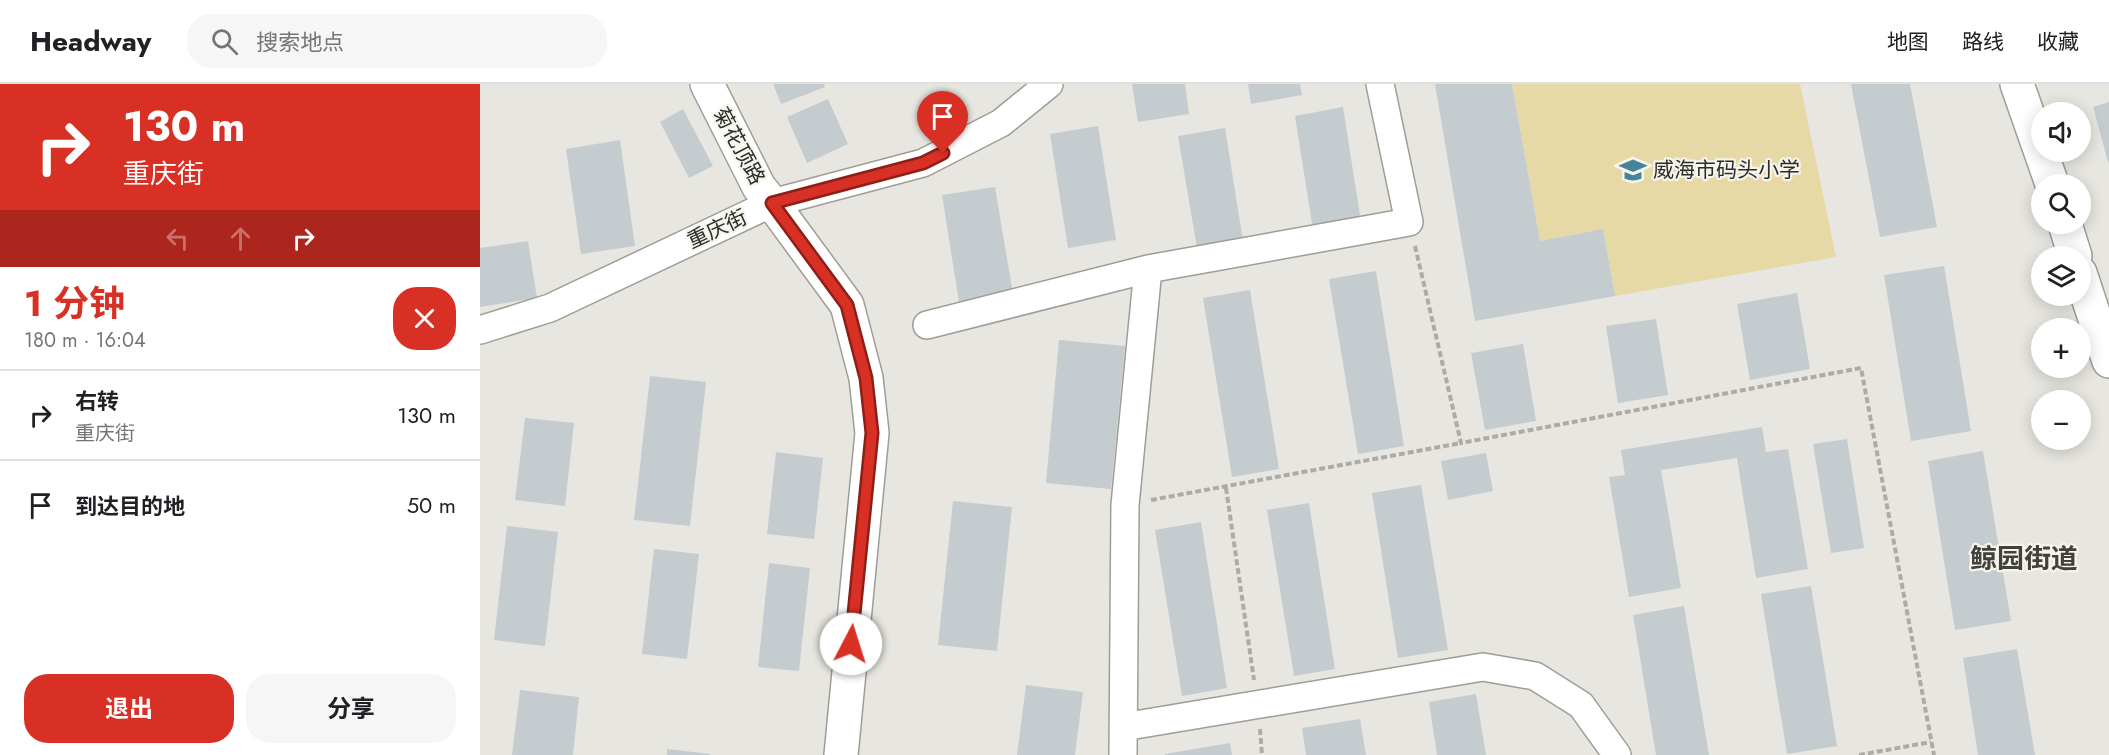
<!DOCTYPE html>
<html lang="zh">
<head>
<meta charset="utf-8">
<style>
  :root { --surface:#fff; --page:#f6f6f6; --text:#202124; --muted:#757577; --line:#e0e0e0; --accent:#d93025 }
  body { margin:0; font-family:Jost,"Noto Sans SC",sans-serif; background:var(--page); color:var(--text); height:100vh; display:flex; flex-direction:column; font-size:22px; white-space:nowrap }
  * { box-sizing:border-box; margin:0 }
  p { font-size:20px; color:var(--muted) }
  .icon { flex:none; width:33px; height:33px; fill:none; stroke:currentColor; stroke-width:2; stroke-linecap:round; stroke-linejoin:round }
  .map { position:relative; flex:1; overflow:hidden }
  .drawer { display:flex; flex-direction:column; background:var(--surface); width:480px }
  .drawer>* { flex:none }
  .guide { background:#d93025; color:#fff; overflow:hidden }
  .tools { position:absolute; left:1551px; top:18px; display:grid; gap:12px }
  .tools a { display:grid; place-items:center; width:60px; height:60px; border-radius:50%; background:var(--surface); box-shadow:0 3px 15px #0003; font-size:30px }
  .pin { position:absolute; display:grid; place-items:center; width:51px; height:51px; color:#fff; margin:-62px -26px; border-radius:50% 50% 50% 0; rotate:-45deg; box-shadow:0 0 6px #0007 }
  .pin .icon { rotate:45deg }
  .me { position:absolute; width:66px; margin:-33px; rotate:5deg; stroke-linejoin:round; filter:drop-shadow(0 0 4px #0008) }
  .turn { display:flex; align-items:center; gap:21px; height:126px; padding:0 24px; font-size:27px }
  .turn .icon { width:78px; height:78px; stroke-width:2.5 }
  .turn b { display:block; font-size:42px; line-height:51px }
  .lanes { display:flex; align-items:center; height:57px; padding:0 24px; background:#0003; justify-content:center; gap:30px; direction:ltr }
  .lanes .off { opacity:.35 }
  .round { display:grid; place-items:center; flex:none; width:63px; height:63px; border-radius:24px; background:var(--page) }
  .headline { display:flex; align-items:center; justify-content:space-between; height:102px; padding:0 24px }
  h1 { font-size:36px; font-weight:700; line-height:45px; color:var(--accent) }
  .action { display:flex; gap:12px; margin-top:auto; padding:12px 24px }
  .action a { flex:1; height:69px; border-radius:24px; background:var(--accent); color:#fff; font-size:24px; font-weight:700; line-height:69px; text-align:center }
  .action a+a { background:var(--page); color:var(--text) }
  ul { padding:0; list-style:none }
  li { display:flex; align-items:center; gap:18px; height:90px; padding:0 24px; border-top:2px solid var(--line) }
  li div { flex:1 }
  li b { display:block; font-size:22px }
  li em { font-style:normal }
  header { display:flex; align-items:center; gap:36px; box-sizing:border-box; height:84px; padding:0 30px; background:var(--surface); border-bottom:2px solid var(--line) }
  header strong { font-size:28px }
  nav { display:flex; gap:33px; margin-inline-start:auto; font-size:21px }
  .search { width:420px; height:54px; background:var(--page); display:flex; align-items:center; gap:15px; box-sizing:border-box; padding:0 21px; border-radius:24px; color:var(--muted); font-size:22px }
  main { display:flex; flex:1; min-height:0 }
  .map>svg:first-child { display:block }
  .green { fill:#e6d9a5 }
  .building { fill:#c4cccf }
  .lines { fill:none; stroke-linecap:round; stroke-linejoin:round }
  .minor-casing { stroke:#9e9d96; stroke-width:30 }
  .tertiary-casing { stroke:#9e9d96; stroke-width:36 }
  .primary-casing { stroke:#9e9d96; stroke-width:36 }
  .path { stroke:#adaba6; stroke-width:4; stroke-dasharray:6 3; stroke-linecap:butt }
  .minor { stroke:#fff; stroke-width:27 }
  .tertiary { stroke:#fff; stroke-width:33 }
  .primary { stroke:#fff; stroke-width:33 }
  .route-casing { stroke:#8d1f18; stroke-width:15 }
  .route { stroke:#d93025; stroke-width:10 }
  .labels { text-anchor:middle; stroke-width:4.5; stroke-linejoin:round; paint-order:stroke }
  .street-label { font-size:21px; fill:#2c2c29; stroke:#f5f4ed }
  .poi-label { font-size:21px; fill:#2c2c29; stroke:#f5f4ed; text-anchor:start }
  .district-label { font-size:27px; font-weight:bold; fill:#43413c; stroke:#f5f4ed }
</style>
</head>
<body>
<header>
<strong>Headway</strong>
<div class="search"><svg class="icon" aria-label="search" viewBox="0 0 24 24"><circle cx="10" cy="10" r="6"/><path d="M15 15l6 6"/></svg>搜索地点</div>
<nav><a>地图</a><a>路线</a><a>收藏</a></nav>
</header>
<main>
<section class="drawer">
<div class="guide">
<div class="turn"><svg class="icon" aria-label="right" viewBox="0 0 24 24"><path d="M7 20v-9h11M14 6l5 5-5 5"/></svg><div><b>130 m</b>重庆街</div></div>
<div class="lanes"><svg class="icon off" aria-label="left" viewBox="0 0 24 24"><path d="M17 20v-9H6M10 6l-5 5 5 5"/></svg><svg class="icon off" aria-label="ahead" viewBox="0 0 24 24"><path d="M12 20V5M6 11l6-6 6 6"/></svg><svg class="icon" aria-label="right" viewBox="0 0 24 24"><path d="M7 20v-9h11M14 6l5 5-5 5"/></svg></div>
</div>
<div class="headline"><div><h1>1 分钟</h1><p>180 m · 16:04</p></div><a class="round" style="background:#d93025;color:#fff"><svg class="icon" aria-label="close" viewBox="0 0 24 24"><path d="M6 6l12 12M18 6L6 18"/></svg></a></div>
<ul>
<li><svg class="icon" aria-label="right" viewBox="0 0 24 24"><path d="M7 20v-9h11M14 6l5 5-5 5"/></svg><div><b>右转</b><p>重庆街</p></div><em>130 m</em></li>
<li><svg class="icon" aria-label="arrive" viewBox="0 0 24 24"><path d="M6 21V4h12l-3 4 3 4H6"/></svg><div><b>到达目的地</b></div><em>50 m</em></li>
</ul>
<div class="action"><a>退出</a><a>分享</a></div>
</section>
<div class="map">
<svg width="1629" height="671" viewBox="0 0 1629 671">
  <rect width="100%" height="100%" fill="#e8e6e0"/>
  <path class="green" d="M1032 0H1320L1356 173 1135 212 1123 145 1060 157Z"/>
  <path class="building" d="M293 0H344L345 3 301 20Z
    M652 0H705L709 30 658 38Z
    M768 0H820L822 11 771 20Z
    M955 0H1032L1060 157 1123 145 1135 212 995 237Z
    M1371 0H1430L1457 143 1400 153Z
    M348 15 368 60 327 79 307 33Z
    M1629 18V78H1628L1613 23Z
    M863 23 881 138 833 146 815 32Z
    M203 25 233 82 209 94 180 38Z
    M618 42 636 156 588 164 570 50Z
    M745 44 763 157 717 164 698 52Z
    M140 56 155 162 101 170 86 65Z
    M515 103 533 210 479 218 462 111Z
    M48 157 57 214 0 223V164Z
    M1464 182 1491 347 1431 357 1404 191Z
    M896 187 924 362 878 370 849 195Z
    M770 206 799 385 752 393 723 214Z
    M1317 209 1330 285 1270 296 1257 220Z
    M1176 235 1188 311 1138 319 1126 242Z
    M579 256 645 262 631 405 566 399Z
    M1043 260 1056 337 1005 346 991 269Z
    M170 292 226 298 210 442 154 436Z
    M45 334 94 339 85 422 35 416Z
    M1282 343 1286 368 1308 365 1328 485 1276 494 1257 374 1181 386 1201 504 1149 513 1129 393 1145 391 1141 366Z
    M1367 355 1384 464 1351 469 1333 360Z
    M1503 367 1531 537 1475 546 1448 377Z
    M296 368 343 374 334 455 287 450Z
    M1006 369 1013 407 968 416 961 377Z
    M941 401 968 566 918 574 892 409Z
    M473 417 532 423 517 567 458 561Z
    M829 419 855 585 814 592 787 426Z
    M721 438 747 604 702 612 675 446Z
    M27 442 78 448 65 562 14 556Z
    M174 465 219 470 207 575 162 570Z
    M289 479 330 484 319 587 278 583Z
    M1331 502 1357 662 1307 670 1281 510Z
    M1204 522 1229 671H1176L1153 531Z
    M1537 565 1555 671H1498L1483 574Z
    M546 601 603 608 595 671H537Z
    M40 606 99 613 93 671H32Z
    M996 610 1006 671H957L949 618Z
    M880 635 886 671H826L822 644Z
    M750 659 752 671H685V670Z
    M187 665 230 670V671H187Z"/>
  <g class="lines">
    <defs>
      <path id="minor" d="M447 241 668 185 929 138 900 0
        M0 246 70 224 292 119 443 79 521 39 569 0
        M643 643 1003 583 1055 592 1101 621 1137 671
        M643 671 645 421 668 185"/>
      <path id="tertiary" d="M227 0 279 103 292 119 367 221 386 294 392 349 361 671"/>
      <path id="primary" d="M1537 0 1572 100
        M1585 140 1595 172
        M1600 189 1629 277"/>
    </defs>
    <use href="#minor" class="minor-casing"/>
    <use href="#tertiary" class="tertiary-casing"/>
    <use href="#primary" class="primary-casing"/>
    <path class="path" d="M935 162 981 359 1381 284 1454 671
      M746 404 774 596
      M671 416 981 359
      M780 645 782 671
      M1379 671 1451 658"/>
    <use href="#minor" class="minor"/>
    <use href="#tertiary" class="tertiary"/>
    <use href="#primary" class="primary"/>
  </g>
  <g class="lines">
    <defs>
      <path id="route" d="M371 560 392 349 386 294 367 221 292 119 443 79 463 69"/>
    </defs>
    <use href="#route" class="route-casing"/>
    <use href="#route" class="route"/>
  </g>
  <defs>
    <symbol id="school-bare" viewBox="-9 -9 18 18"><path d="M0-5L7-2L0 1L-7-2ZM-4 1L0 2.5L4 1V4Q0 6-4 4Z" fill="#458398" stroke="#f5f4ed" stroke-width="2.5" paint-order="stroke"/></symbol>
  </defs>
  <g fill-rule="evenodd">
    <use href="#school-bare" x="1134" y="67" width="38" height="38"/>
  </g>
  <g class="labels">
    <g class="street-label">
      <text transform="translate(259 62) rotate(62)" y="7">菊花顶路</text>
      <text transform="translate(237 145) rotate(-25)" y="7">重庆街</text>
    </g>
    <g class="poi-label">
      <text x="1173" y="93">威海市码头小学</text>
    </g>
    <g class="district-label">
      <text x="1544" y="484">鲸园街道</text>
    </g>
  </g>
</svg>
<div class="tools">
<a><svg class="icon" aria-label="sound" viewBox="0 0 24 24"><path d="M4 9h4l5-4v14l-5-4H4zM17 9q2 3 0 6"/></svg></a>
<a><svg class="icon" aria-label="search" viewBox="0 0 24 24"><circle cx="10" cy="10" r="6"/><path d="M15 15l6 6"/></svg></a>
<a><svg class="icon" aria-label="layers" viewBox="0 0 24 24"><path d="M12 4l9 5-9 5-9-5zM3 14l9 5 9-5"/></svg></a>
<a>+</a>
<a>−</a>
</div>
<div class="pin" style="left:463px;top:69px;background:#d93025"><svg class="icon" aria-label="arrive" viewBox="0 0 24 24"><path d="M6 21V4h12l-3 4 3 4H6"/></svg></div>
<svg class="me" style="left:371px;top:560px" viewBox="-20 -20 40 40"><circle r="19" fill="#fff"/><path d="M0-13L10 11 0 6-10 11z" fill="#d93025"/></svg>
</div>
</main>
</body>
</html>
